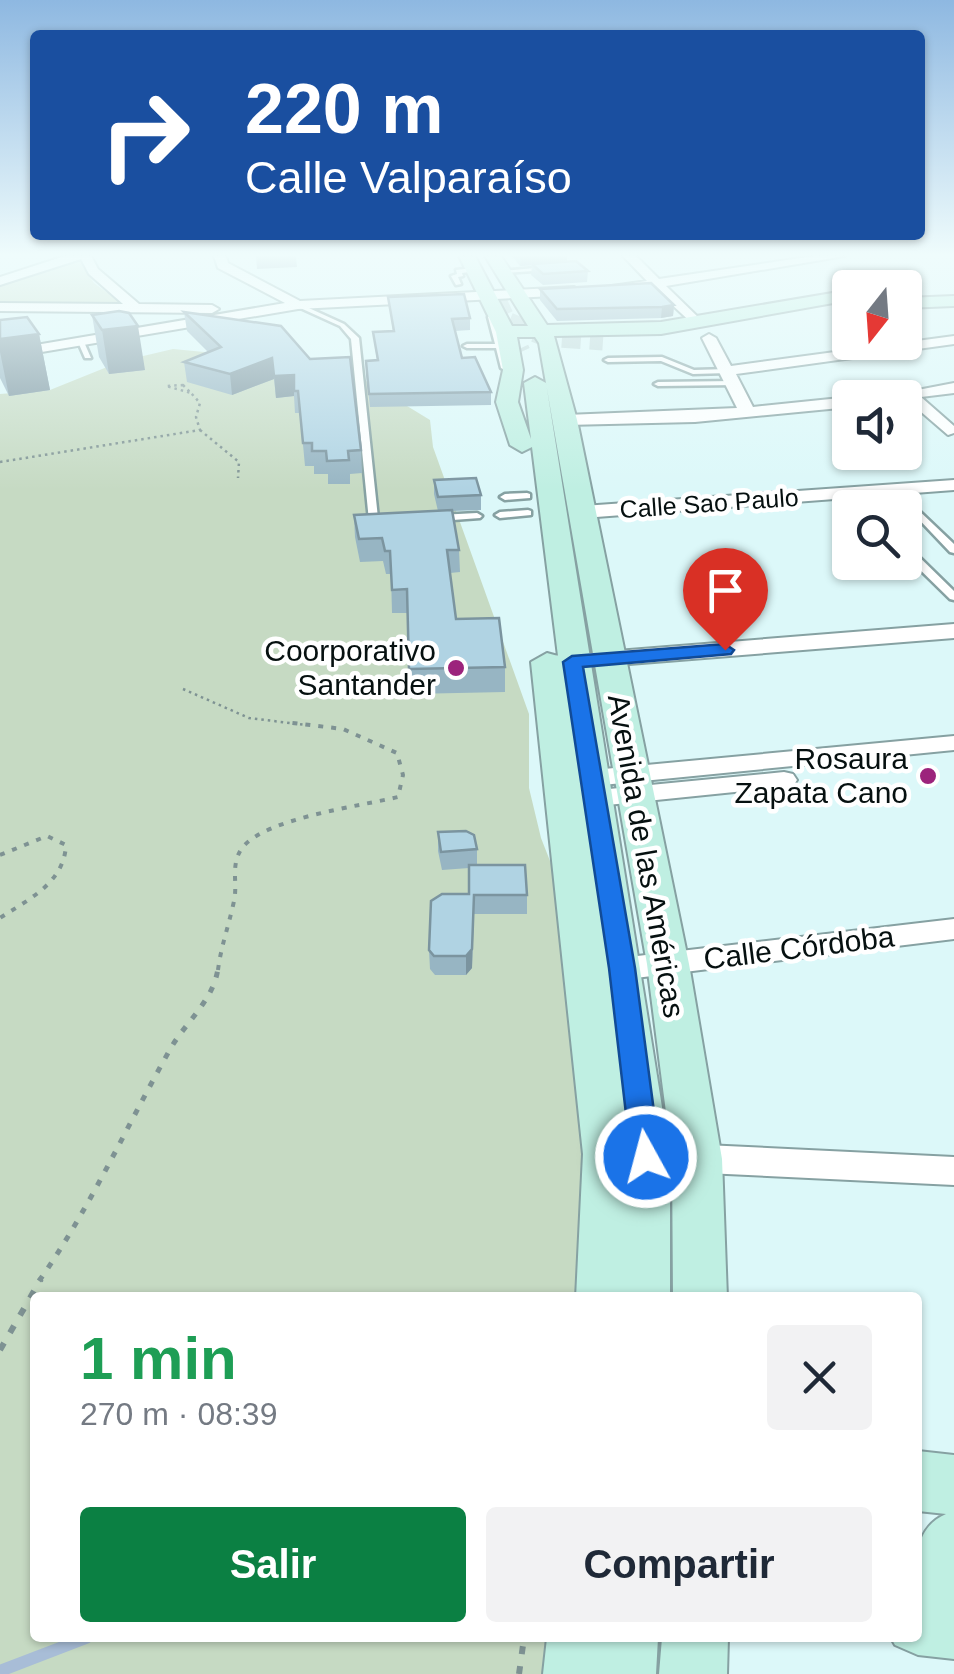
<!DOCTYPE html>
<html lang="es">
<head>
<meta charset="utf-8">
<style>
  :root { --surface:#fff; --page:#f2f2f3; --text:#1f2937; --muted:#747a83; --accent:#0b8043 }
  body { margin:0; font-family:Helvetica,sans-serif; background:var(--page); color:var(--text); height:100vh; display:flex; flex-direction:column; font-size:38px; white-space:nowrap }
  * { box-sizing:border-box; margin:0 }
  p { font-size:32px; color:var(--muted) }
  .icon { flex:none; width:55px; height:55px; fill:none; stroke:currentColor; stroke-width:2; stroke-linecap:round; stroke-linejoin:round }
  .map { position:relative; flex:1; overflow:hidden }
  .drawer { position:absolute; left:30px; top:1292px; width:892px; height:350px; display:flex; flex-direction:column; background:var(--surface); border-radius:10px; box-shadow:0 2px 8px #0004 }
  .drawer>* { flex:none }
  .guide { position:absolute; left:30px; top:30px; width:895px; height:210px; border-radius:10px; box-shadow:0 2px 8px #0004; background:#1a4fa0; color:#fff; overflow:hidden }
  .needle { width:65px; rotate:197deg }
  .tools { position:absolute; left:832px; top:270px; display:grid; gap:20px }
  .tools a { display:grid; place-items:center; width:90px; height:90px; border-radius:10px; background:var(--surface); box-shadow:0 2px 8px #0004; font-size:50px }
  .pin { position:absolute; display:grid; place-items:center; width:85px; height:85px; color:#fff; margin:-102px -42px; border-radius:50% 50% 50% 0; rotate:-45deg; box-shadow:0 0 10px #0007 }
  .pin .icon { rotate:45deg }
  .me { position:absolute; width:110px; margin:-55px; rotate:353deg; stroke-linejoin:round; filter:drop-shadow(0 0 8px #0008) }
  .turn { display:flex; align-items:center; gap:35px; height:210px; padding:0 50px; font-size:45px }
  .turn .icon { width:130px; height:130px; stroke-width:2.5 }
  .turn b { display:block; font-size:70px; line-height:85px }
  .round { display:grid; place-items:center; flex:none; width:105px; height:105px; border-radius:10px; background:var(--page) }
  .head { display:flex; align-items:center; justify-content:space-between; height:170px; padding:0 50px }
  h1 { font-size:60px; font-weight:800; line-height:75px; color:#1e9e55 }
  .cta { display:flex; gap:20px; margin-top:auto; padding:20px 50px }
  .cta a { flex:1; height:115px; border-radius:10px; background:var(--accent); color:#fff; font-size:40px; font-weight:800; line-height:115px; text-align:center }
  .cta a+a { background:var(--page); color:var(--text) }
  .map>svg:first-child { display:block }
  .green { fill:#c6dac3 }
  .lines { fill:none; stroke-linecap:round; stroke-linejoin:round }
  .stream { stroke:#a8bdd7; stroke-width:12 }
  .secondary-tunnel { stroke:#bcd5d6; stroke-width:19; stroke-dasharray:19 9; stroke-linecap:butt }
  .lane-casing { stroke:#86a1a2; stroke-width:5 }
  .street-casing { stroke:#86a1a2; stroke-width:4 }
  .secondary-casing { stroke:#86a1a2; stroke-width:4 }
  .path-far3 { stroke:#7e9293; stroke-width:2.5; stroke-dasharray:2.5 4; stroke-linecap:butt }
  .path-far2 { stroke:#7e9293; stroke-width:4; stroke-dasharray:5 8; stroke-linecap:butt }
  .path-far1 { stroke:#7e9293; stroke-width:5; stroke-dasharray:6 10; stroke-linecap:butt }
  .path { stroke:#7e9293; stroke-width:6; stroke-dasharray:8 12; stroke-linecap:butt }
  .lane { fill:#fff; fill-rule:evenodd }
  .street { fill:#fff; fill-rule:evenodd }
  .secondary { fill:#bfefe2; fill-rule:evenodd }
  .wall { fill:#97b5c3 }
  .shaded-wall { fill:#7b949f }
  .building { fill:#b0d3e3; stroke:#7b949f; stroke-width:2.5 }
  .route { fill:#1a73e8; stroke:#114b97; stroke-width:2.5 }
  .poi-dot { fill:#9c237c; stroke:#fff; stroke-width:4 }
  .labels { text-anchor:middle; stroke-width:9; stroke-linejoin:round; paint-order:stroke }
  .far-street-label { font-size:25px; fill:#061010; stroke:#fff }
  .poi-label { font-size:30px; fill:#061010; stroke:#fff; text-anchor:end }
  .street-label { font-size:30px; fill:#061010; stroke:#fff }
</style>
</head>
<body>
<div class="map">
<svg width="954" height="1674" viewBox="0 0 954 1674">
  <rect width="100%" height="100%" fill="#dcf8f9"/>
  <path class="green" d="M78 259 94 283 124 305 0 306V283Z
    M173 349 340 365 430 420 433 447 529 714V788L541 838 621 1042 586 1297 35 1298V1638H556L552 1674H0V394L50 390 122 361Z"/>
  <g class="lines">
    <path class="stream" d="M0 1671 86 1638"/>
    <path class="secondary-tunnel" d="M496 298 521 352
      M509 322 545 337 603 341"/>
    <defs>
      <path id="lane" d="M546 267 548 270 504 273 501 271Z
        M473 268 475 271 462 273 463 276 458 277 461 284 456 285 451 276 457 274 456 270Z
        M296 304H300L344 324 359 338 378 518 385 519V523L374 524 369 521 351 339 340 326 296 306Z
        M494 312 499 313 495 318 502 344 508 346 503 348 509 368 505 370 501 368 496 348H467L463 346 467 344H495L488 317Z
        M78 342H84L91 358H85Z
        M662 357 694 370 728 369 732 371 728 373 693 374 661 361 608 362 604 360 608 358Z
        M734 381 738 383 737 385 658 386 654 384 658 382Z
        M527 493 530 494V498L505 500 500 497 505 494Z
        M913 505 954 544V553L950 552 911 511 905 512V508H901Z
        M528 510 531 511V515L500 518 495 515 500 512Z
        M477 513 482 516 480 518 439 521 434 518 439 515Z
        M905 546 909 547 954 591V600L950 599 905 555Z"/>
      <path id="street" d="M65 256H91L98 269 139 304 212 305 219 309 212 313 0 311V303L123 304 89 274 81 259 0 285V277Z
        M214 256H226L228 263 300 301 574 287 580 291 574 295 298 309 0 359V351L285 303 218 268Z
        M623 256H636L659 279 814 256H845L666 286 701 320 696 327 653 287 612 292V286L647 281Z
        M709 334 716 338 731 366 954 336V344L736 374 753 407 850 397V407L695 422 566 425 558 420 566 415 737 408 702 338Z
        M954 383V393L921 397 954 426V433L948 435 905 398H876Z
        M954 480V490L583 518 574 512 583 506Z
        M954 624V638L554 670 543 663 554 656Z
        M954 736V750L572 788 559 780 572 772Z
        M784 772 793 774 797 780 793 786 578 808 565 800 578 792Z
        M954 919V939L603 982 592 978 587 971 592 964 603 960Z
        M684 1144 954 1157V1185L684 1172 671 1168 666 1158 671 1148Z"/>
      <path id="secondary" d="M459 256H475L512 326H528L485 256H501L547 325 661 322 850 290V300L661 334 554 336 577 420 689 964 722 1159 727 1298H673L672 1159 647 964 539 343 535 337H517L523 370 518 402 531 439 524 383 535 377 546 383 670 1157V1298H576L583 1154 531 662 547 653 558 656 532 447 522 452 510 445 496 402 503 370 496 332Z
        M954 296V306L905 308V298Z
        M918 1451 954 1455V1659L918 1655 895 1645 891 1638H918C918 1597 902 1532 946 1514L918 1511Z
        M547 1638H658L656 1674H543Z
        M662 1638H728L727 1674H659Z"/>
    </defs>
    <use href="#lane" class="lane-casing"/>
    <use href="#street" class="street-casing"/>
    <use href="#secondary" class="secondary-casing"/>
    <path class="path-far3" d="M183 385 191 393 166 386Z
      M200 430 239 462 238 478
      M0 462 200 430 196 417 200 403 191 393
      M183 689 249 718 306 725"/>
    <path class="path-far2" d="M0 855 47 836 66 845C64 883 29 899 0 918
      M218 970C221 946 229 925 234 901 238 883 230 865 242 848 265 818 361 806 398 797L403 775 397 753 343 729 285 722"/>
    <path class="path-far1" d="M39 1281C91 1207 127 1125 172 1046 188 1020 214 999 218 968"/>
    <path class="path" d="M0 1350 41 1279
      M519 1674 524 1638"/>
    <use href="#lane" class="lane"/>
    <use href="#street" class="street"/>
    <use href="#secondary" class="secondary"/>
  </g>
  <path class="wall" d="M512 256H567V262L588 271 587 282 543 285 531 275 532 265 520 266Z
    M540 289 674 305 673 316 661 318 557 321 540 300Z
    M388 297 470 318V330L455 331 462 358 491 392V405L370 407 366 373 377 360 373 332 393 331Z
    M184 312 281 326 361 450 362 473 350 474V484H328V474H314V466H305L300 413H295L294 396 276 398 274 379 232 395 187 382 184 362 208 352 187 331Z
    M92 315 145 370 109 374 99 357Z
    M0 320 39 334 50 390 9 396 0 378Z
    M434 480 481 495V510L452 511 459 550 460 572 450 573 456 619 505 667V692L410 694 408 613H392L391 574H386L383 561 360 562 355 537 354 515 438 511 434 494Z
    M438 832 477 849V865L527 895V914H474L472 968 466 975H435L430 969 429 950 469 894V868L442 870 438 851Z"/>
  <path class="shaded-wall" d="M256 256H296L297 267 257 269Z
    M521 256H567V263L520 266Z
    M674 305 673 316 661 318 662 307Z
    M138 326 145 370 109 374 102 330Z
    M39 334 50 390 9 396 0 352V339Z
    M272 358 274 379 232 395 230 374Z
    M294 375V396L276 398 274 376Z
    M474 895 472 968 466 975V956Z"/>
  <path class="building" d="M576 261 588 271 543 274 532 264Z
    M651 283 674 305 662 307 557 309 540 289Z
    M464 294 470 318 452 319 462 358 475 357 491 392 369 394 366 361 378 360 373 332 394 331 388 297Z
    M119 311 129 313 138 326 102 330 92 315Z
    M184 312 281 326 310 359 350 357 361 450 348 451 349 460 327 461 326 451H312V443H303L298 391H294V375L274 376 272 358 230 374 184 362 221 347Z
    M27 317 39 334 0 339V320Z
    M476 478 481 495 438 497 434 480Z
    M452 510 459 550H447L456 619 499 618 505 667 409 669 407 589 392 590 390 551H385L382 538 359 539 354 515Z
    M466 831 474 835 477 849 441 852 438 832Z
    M469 865H525L527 895H474L472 949 466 956H434L429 950 431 901 442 894H469Z"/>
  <linearGradient id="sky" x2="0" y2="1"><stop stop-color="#8eb8e1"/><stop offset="0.52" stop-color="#effcfc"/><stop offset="1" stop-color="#effcfc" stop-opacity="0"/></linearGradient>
  <rect width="954" height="490" fill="url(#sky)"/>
  <path class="route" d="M725 644 734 650 731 654 583 667 635 968 660 1157 656 1165H635L631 1157 609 968 563 662 572 656Z"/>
  <g class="poi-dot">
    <circle cx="456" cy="668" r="10"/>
    <circle cx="928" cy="776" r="10"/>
  </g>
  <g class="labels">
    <g class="far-street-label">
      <text transform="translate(709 503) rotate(-4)" y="9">Calle Sao Paulo</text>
    </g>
    <g class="poi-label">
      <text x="436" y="661">Coorporativo<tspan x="436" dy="34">Santander</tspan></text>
      <text x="908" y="769">Rosaura<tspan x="908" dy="34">Zapata Cano</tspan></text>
    </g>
    <g class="street-label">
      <text transform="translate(646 856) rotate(80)" y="10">Avenida de las Américas</text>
      <text transform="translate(799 948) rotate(-7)" y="10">Calle Córdoba</text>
    </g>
  </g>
</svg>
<div class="tools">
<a><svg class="needle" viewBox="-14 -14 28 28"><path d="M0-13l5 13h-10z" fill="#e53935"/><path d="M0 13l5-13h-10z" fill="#747a83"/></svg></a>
<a><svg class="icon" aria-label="sound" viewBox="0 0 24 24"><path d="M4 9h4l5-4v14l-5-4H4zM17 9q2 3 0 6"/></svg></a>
<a><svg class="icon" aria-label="search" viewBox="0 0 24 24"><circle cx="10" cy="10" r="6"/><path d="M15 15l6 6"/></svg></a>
</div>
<div class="pin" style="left:725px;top:650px;background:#d93025"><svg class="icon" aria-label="arrive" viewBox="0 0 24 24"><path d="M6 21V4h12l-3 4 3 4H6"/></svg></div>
<svg class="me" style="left:646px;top:1157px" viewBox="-20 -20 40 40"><circle r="17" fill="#1a73e8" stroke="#fff" stroke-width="3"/><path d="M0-11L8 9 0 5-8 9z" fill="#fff"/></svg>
<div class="guide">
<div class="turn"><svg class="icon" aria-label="right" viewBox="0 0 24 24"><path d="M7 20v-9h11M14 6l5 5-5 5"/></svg><div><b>220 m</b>Calle Valparaíso</div></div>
</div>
<section class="drawer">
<div class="head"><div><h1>1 min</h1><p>270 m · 08:39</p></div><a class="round"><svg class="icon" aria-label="close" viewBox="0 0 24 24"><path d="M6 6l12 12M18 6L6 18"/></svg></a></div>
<div class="cta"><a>Salir</a><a>Compartir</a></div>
</section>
</div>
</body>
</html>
